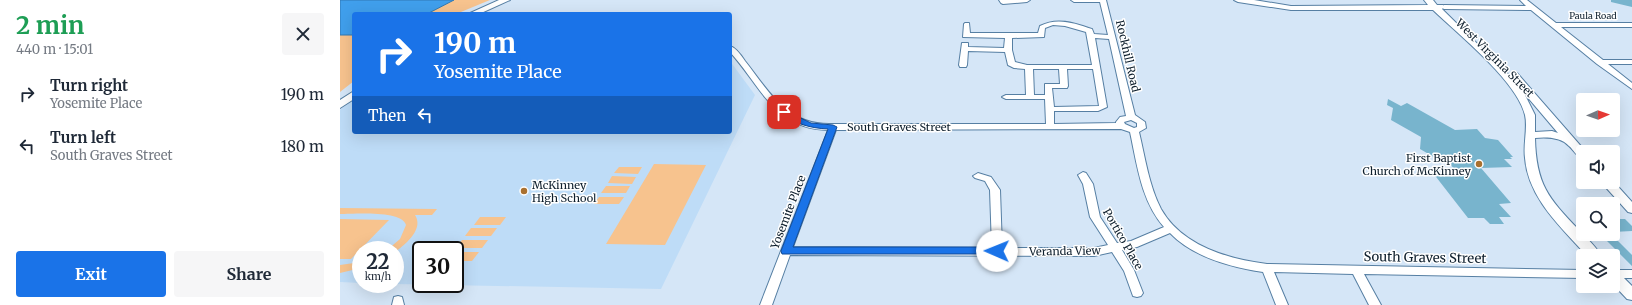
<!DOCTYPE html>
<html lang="en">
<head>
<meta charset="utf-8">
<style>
  :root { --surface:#fff; --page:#f6f6f7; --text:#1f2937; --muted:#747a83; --accent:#1a73e8 }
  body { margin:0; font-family:Merriweather,serif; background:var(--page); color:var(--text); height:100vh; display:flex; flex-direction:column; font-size:15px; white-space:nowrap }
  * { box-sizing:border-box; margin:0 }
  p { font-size:13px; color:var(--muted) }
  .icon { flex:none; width:22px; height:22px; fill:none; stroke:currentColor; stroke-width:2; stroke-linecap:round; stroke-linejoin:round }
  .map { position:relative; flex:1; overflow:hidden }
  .panel { display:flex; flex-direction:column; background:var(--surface); width:340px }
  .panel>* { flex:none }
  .banner { position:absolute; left:12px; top:12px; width:380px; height:122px; border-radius:4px; box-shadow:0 4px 16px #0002; background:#1a73e8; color:#fff; overflow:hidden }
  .needle { width:26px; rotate:88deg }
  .fabs { position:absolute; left:1236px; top:93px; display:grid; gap:8px }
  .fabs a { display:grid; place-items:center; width:44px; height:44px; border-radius:4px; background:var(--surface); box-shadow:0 4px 16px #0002; font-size:20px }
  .speed { position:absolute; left:12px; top:241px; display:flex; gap:8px; font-size:20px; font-weight:700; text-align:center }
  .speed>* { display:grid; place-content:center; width:52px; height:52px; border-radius:50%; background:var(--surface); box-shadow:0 4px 16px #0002; line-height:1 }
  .speed small { font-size:10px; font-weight:400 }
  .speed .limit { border:2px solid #111; border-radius:6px; background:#fff; color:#111 }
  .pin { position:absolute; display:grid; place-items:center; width:34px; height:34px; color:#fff; margin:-17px; border-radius:8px; box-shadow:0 2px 6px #0006 }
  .me { position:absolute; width:44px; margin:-22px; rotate:271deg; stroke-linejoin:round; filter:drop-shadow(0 0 3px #0008) }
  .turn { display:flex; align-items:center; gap:14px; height:84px; padding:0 16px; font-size:18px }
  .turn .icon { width:52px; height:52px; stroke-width:2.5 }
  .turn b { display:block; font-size:28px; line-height:34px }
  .then { display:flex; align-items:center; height:38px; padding:0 16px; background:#0003; gap:8px; font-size:15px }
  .round { display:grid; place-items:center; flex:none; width:42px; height:42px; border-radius:4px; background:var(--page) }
  .head { display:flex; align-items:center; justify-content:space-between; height:68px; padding:0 16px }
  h1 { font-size:24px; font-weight:700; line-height:30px; color:#1e9e55 }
  .button { display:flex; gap:8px; margin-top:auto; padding:8px 16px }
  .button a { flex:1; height:46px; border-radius:4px; background:var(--accent); color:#fff; font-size:16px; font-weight:700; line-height:46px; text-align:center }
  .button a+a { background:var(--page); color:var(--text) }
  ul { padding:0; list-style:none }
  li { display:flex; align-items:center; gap:12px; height:52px; padding:0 16px }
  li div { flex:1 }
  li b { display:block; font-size:15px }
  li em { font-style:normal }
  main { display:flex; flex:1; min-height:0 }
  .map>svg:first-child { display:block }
  .built { fill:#bedcf7; fill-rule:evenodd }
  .green { fill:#f7c38e }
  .water { fill:#409fec; stroke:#3179b3 }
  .building { fill:#78b4cd }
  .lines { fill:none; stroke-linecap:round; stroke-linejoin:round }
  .minor-casing { stroke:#567fa3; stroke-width:2 }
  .major-casing { stroke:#567fa3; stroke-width:2 }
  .minor { fill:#fff; fill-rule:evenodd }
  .major { fill:#fff; fill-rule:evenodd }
  .route { fill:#1a73e8; stroke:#114b97 }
  .poi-dot { fill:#a9702f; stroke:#fff; stroke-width:1.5 }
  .labels { text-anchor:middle; stroke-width:3; stroke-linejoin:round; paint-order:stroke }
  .far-street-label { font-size:9px; fill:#0e1f2d; stroke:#fff }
  .street-label { font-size:11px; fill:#0e1f2d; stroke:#fff }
  .poi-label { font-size:11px; fill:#0e1f2d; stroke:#fff; text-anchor:end }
  .near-street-label { font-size:13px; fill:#0e1f2d; stroke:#fff }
</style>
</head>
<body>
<main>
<section class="panel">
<div class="head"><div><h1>2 min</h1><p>440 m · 15:01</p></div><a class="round"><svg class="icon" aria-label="close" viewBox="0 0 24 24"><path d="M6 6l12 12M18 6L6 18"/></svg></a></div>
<ul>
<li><svg class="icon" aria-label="right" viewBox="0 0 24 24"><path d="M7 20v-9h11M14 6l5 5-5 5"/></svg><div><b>Turn right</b><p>Yosemite Place</p></div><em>190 m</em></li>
<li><svg class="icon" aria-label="left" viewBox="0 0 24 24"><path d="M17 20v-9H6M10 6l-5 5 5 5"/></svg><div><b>Turn left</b><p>South Graves Street</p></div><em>180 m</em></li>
</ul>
<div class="button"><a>Exit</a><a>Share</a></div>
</section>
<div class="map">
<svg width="1292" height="305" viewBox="0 0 1292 305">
  <rect width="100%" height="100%" fill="#d5e6f7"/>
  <path class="built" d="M390 61 415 95 321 289 55 284V250H21V283L0 282V110L14 98V132H390ZM81 250H115V284H81Z"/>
  <path class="green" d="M0 0H150L116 14H14V81L0 92Z
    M314 164 366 165 325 245 266 244Z
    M279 167H302L298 174 274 173Z
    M272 176 296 177 292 184 268 183Z
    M266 186H290L286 193H261Z
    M259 197H284L279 204H254Z
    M0 208 97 209 92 215H75C84 229 66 244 55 252V250H47L60 239 66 225C62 210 14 214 0 214Z
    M140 217H166L160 225H134Z
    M0 219 49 220 11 259H0Z
    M131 228H157L151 236H125Z
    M122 240H148L142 248H115Z
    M115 252H139L132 261H115Z
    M21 262V268L0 273V265Z"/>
  <path class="water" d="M0 0H114L87 14H14V35H0Z"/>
  <path class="building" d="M1271 0H1292V7L1271 2Z
    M1048 99 1061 106 1067 103 1115 130 1137 129 1145 138 1158 140 1173 157H1170L1172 159H1164L1172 167 1141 168 1171 203 1159 204 1171 217H1159L1164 224H1150L1144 218H1128L1093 173H1117L1105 157 1099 160 1080 149 1081 137 1051 120 1053 108 1047 105Z
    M1273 219H1285L1292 226V231L1273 232Z
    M1260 234H1271L1292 255V266Z"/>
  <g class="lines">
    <defs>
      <path id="minor" d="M659 0H690L687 2 663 4 661 3Z
        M731 0H766L795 115 805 122 806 128 799 132C805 157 809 186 821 209 842 246 888 259 927 264L1243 270V278L1024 274 1041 305H1029L1013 274 934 272 948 305H936L923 272C890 267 853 257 830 233L797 247 782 250 794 270 803 293 801 296 797 297 793 296 784 271 772 252 754 256 450 255 432 305H420L488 130C434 129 421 86 390 52V46C396 48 401 55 405 61 429 91 445 124 489 124H706L705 99H666L662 97 666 95H686L685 69 674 68 668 65 665 52 628 51 627 65 626 67H620L619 65 622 43H628V47L664 48 665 38 623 37 624 24 625 23H629L630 33H698L700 26C717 17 734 23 752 29L754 34 768 35 760 2H734ZM713 25 725 26 746 32 752 65H687L675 62 672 50V38L704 37 705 28ZM755 38 769 39 786 116 780 117 776 122V123L714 124V111H758L767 107ZM693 69H719L720 84H705V95H694ZM727 69H753L759 106 714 107 712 88H727L728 86ZM791 120 797 123V127L794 128 785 124 784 122ZM781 129 790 132C797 164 801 201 824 227L791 241 777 243 760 217 753 184 746 173 743 172 738 175 743 184 750 217 768 245 754 248H662L660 190 651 177 638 173 633 176 635 178 645 181 650 190 652 248 453 247 496 130Z
        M1180 0H1187L1216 23H1292V27H1221L1263 60H1292V64H1268L1292 83V89L1257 64 1191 10 1104 9 1101 7 1104 5 1186 6Z
        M1273 270H1292V278H1273Z
        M58 296 62 297 64 305H52L54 297Z"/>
      <path id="major" d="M159 0H170L139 14H128Z
        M894 0H914L951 6 1088 5 1084 0H1093L1097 5H1103L1104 7 1102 9 1169 75 1174 72 1177 73 1246 152H1243V158C1236 157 1234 150 1229 146 1221 137 1206 137 1195 138 1196 184 1208 198 1239 230 1246 238 1256 246 1261 256H1247C1221 227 1188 198 1185 158 1183 144 1188 128 1185 115 1177 81 1118 34 1093 10H951L898 2ZM1184 93 1218 133 1212 131 1195 132V115Z
        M14 91V99L0 108V100Z
        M1273 181 1292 202V213L1288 212 1261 182Z
        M1273 271 1278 272 1292 286V300L1287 299 1273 284Z"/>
    </defs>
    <use href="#minor" class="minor-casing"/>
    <use href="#major" class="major-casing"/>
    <use href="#minor" class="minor"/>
    <use href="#major" class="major"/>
  </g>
  <path class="route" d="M444 110 471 123 493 125 497 127 453 247H657L660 248 662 251 660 254H442L441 251 488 129C469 128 457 124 441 114L439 112Z"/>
  <g class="poi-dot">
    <circle cx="1139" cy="164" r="4"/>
    <circle cx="184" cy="191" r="4"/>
  </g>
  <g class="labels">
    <g class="far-street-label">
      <text x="1253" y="19">Paula Road</text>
    </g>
    <g class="street-label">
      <text transform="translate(788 56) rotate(77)" y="4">Rockhill Road</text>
      <text transform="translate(1155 58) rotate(45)" y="4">West Virginia Street</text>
      <text x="559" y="131">South Graves Street</text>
      <text transform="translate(448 212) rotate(-69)" y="4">Yosemite Place</text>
      <text transform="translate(783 239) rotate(60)" y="4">Portico Place</text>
      <text transform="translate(725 251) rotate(-1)" y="4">Veranda View</text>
    </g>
    <g class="poi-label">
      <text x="1131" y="162">First Baptist<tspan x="1131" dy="13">Church of McKinney</tspan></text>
      <text x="192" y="189" text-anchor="start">McKinney<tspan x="192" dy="13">High School</tspan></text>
    </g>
    <g class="near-street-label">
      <text transform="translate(1085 257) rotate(1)" y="5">South Graves Street</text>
    </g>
  </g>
</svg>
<div class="fabs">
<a><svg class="needle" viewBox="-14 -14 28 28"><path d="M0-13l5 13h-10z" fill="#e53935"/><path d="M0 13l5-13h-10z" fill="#747a83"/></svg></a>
<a><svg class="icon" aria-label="sound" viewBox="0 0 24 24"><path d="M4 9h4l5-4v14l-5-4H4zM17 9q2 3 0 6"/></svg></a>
<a><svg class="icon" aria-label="search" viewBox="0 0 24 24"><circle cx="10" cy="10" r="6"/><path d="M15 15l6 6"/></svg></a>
<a><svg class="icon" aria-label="layers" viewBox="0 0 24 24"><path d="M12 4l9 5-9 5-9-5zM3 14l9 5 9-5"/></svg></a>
</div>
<div class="speed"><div>22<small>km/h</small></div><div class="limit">30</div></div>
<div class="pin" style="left:444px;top:112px;background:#d93025"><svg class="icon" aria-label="arrive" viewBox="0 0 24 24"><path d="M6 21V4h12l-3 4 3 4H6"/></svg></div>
<svg class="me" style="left:657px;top:251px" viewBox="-20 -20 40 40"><circle r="19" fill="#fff"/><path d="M0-13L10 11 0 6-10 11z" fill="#1a73e8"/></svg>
<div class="banner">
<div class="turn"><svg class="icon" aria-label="right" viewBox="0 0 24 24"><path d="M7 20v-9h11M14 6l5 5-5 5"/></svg><div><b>190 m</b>Yosemite Place</div></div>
<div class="then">Then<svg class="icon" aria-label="left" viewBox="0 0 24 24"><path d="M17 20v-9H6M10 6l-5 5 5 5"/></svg></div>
</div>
</div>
</main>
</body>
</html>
